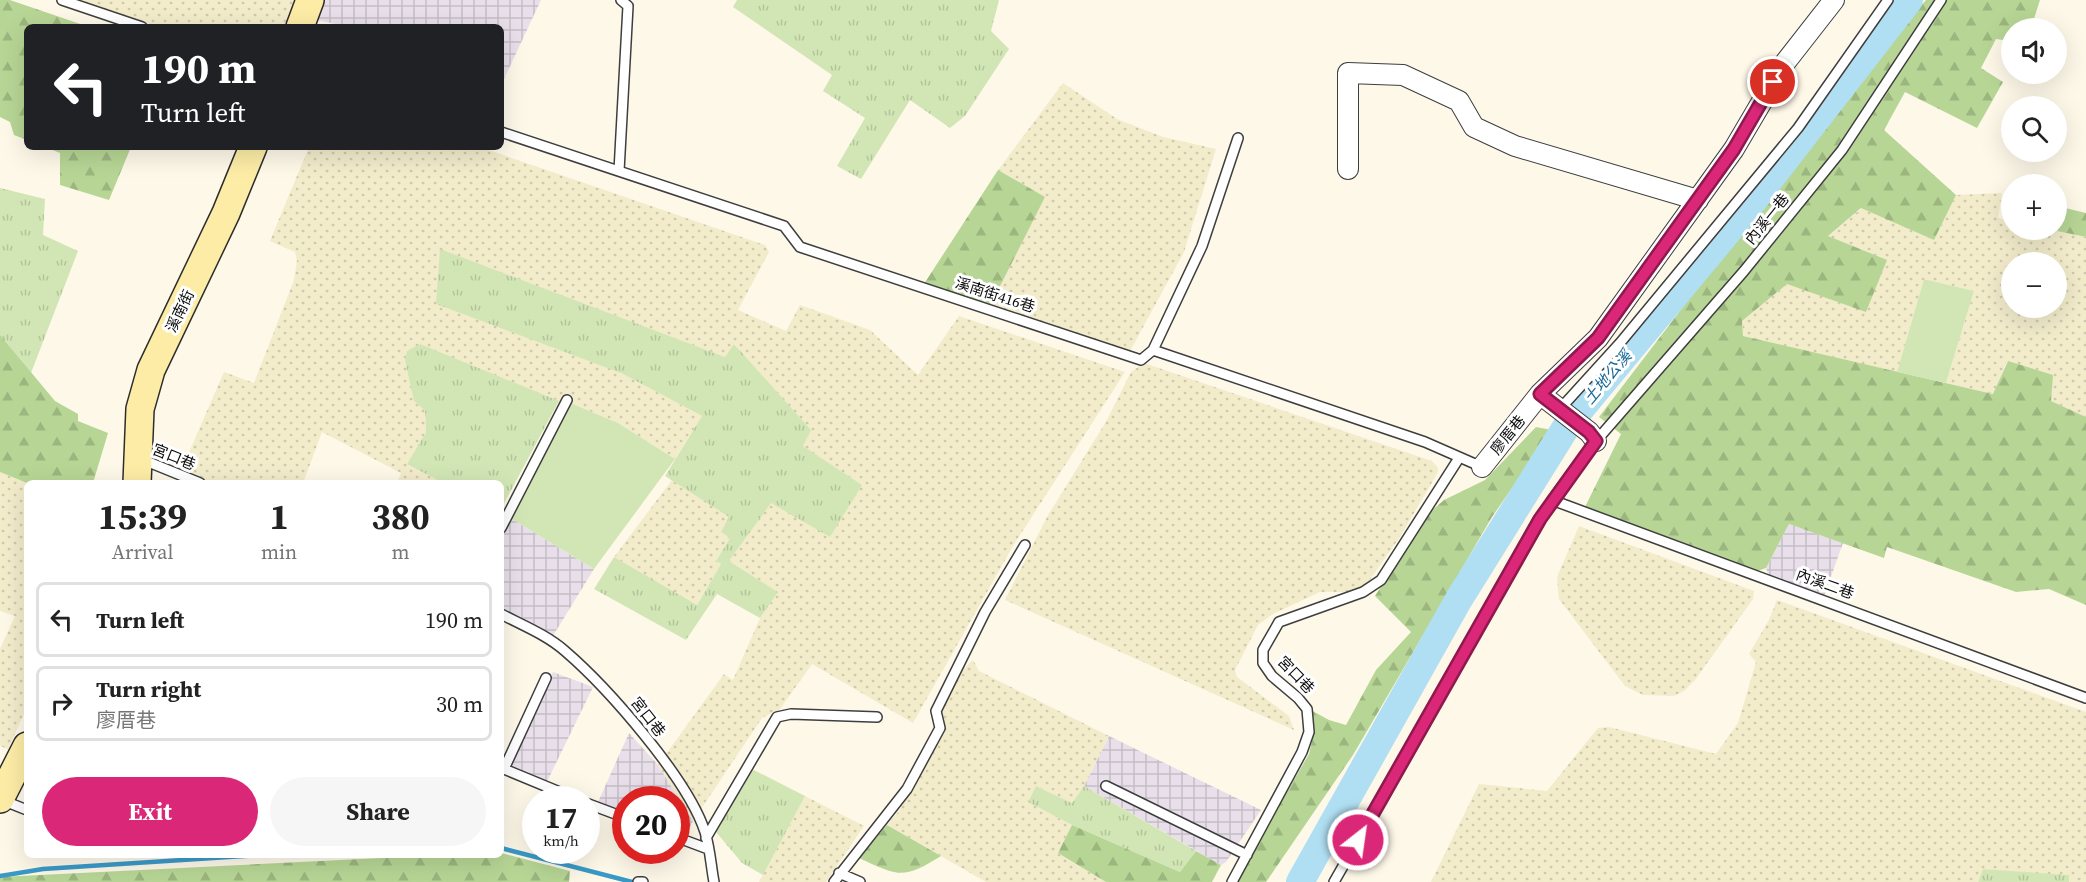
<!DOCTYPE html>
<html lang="en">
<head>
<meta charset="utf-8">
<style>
  :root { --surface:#fff; --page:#f6f6f6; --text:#222; --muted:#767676; --line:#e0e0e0; --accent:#db2777 }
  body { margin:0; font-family:"Source Serif 4","Noto Sans TC",serif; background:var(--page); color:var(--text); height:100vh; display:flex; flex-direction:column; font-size:22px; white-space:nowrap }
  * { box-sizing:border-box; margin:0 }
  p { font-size:20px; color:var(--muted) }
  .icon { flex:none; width:33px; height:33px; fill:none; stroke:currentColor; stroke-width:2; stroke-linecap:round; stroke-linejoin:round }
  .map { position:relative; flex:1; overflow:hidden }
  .drawer { position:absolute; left:24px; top:480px; width:480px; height:378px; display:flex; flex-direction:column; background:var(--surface); border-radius:9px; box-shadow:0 6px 24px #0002 }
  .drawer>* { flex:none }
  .hud { position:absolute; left:24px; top:24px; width:480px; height:126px; border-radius:9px; box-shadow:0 6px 24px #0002; background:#202124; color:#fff; overflow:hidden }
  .controls { position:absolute; left:2001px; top:18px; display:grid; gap:12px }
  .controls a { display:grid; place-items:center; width:66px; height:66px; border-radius:50%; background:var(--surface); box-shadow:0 6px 24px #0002; font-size:30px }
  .speed { position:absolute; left:522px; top:786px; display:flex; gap:12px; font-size:30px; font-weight:700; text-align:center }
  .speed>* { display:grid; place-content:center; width:78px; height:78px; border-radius:50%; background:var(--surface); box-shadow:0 6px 24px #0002; line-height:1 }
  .speed small { font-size:15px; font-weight:400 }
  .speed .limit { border:9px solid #d22; background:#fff; color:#111 }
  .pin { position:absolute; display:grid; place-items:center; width:51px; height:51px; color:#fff; margin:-26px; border:3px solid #fff; border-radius:50%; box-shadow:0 2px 6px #0007 }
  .me { position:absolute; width:66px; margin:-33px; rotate:30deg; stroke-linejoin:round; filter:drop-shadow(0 0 4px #0008) }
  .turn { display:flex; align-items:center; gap:21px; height:126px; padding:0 18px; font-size:27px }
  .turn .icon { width:78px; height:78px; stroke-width:2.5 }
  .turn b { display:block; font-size:42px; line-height:51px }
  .eta { display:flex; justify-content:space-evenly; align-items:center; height:102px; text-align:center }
  .eta b { font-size:36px; font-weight:700; line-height:42px }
  .action { display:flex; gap:12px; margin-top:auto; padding:12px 18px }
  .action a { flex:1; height:69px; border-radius:36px; background:var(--accent); color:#fff; font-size:24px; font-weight:700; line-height:69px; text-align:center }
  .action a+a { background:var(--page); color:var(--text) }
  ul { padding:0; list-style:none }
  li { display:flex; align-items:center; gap:18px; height:75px; margin:0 12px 9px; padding:0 6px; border:3px solid var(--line); border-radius:9px }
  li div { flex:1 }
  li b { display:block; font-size:22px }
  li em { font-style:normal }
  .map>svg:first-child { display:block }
  .industrial { fill:url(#industrial-grid) }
  .farmland { fill:url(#farmland-dots); fill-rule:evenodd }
  .grass { fill:url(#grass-tufts) }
  .forest { fill:url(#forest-firs) }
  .park { fill:#d2e6b5 }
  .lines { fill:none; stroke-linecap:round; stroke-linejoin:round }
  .stream { stroke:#3a99c7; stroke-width:4.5 }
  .river { stroke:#b0dff3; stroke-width:28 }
  .lane-casing { stroke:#3e3e3e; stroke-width:12 }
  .street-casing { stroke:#3e3e3e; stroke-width:22 }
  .secondary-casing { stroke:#2d2d2d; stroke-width:30 }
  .lane { stroke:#fff; stroke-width:9 }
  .street { stroke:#fff; stroke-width:20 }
  .secondary { stroke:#fceca6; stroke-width:27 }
  .route-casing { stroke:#8e194d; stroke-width:15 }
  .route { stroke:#db2777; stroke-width:10 }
  .labels { text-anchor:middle; stroke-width:6; stroke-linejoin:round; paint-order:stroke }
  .street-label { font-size:15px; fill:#0b0b0b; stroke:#fff }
  .water-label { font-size:16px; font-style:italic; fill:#1a6996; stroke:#fff }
</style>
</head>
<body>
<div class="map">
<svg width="2086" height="882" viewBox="0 0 2086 882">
  <defs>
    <pattern id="industrial-grid" width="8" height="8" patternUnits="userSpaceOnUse" patternTransform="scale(1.5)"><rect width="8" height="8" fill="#e8dfea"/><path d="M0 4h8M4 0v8" fill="none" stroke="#c6bec7"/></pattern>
    <pattern id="farmland-dots" width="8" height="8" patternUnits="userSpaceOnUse" patternTransform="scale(1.5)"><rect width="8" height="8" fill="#f2eccb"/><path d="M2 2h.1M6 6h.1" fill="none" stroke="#cec9ad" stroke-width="1.8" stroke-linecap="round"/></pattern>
    <pattern id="grass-tufts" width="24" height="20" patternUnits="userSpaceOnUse" patternTransform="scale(1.5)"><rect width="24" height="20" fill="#d2e6b5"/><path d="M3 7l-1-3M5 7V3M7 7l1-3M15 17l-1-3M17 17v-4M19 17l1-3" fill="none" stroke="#b3c49a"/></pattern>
    <pattern id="forest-firs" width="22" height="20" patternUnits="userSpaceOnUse" patternTransform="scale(1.5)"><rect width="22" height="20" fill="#b7d695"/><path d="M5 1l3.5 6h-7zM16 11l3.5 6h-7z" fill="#9cb67f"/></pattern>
  </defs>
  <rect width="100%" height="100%" fill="#fef8e9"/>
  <path class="industrial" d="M319 0H541L504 79 501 78V27H349L313 19Z
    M507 516 594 569 551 639 501 617V529Z
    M1789 524 1843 543 1822 602 1772 584 1766 568Z
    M553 672 593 687 543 790 509 767Z
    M629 733 658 765 693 821 681 847 677 845 676 800H626L625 824 594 811Z
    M1109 736 1261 810 1226 862 1221 865 1084 786Z"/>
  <path class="farmland" d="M70 0H294L286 27H151Z
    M1063 83 1117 119 1163 137 1216 149 1184 252 1129 353 988 310 1044 197 998 170Z
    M309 147H480L765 245 769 252 738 310 786 331 800 305 870 330 918 375 959 316 1125 372 1013 546 913 723 812 664 780 709 762 718 693 821 658 765 724 674 733 680 760 618 778 592 729 561 771 502 802 446 735 344 725 357 441 250 621 373 702 416 675 459 618 423 566 401H414L425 411 426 432 407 464 443 483H397L401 473 322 432 303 483H186L177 480 224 372 254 383 294 280 297 260 295 252 270 241Z
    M2002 193 1998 218 2011 221 2012 230H2052L2086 237V417L2051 401 2007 361 1994 394 1946 383 1974 291 1924 279 1897 372 1743 336 1742 321 1787 284 1828 236 1862 208 1934 240 1956 195ZM2012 262H2056V308H2012Z
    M1144 363 1432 461 1438 468V472L1400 537 1364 588 1354 592H1320L1273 614 1258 625 1235 670 1237 677 1289 716 1294 730 1005 600 1047 517 1107 420 1131 372Z
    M0 472 27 483V707L8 749 0 746V649L15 616 0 611Z
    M672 480 730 517 721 532 730 538 716 561 721 564 696 606 614 557Z
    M1579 526 1754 591 1753 599 1695 680 1684 691 1674 696 1643 695 1625 686 1559 599 1557 577Z
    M1777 600 2086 712V882H2069V876L1983 869 1978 882H1431L1479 784 1547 791 1598 728 1609 727 1716 754 1738 723 1756 662 1749 654 1769 620Z
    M973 660 979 671 1109 736 1084 786 1072 803 1036 786 1028 802 1072 825 1058 853 1106 882H986L887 825 899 811 941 736 944 724 941 705 957 675Z
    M805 796 864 826 826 882H759Z"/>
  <path class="grass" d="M737 0H999L991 31 1009 49 965 116 950 128 910 100 861 179 837 166 865 118 823 91 832 75 733 7Z
    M0 188 45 199 43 235 78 251 31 373 0 335Z
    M440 249 725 357 734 344 811 430 803 446 862 485 830 537 771 503 729 561 778 592 760 618 717 594 686 640 594 589 614 557 697 605 721 564 716 561 730 538 721 532 729 517 665 476 702 416 621 373 436 304Z
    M420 344 559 401 501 509V483H443L407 464 426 432 425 411 414 401 405 360 407 351Z
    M748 767 805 796 763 875 742 863 711 826Z
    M1036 786 1072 803 1084 786 1196 851 1180 872 1072 825 1028 802Z
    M1983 869 2069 875V882H1978Z"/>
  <path class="forest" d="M0 0H10L89 27H27V140L14 135 10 122 0 117Z
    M1926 0H2040L2031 28H2012L2011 41 1996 39 1981 68 2003 82 1977 128 1905 92 1884 130 1956 195 1934 240 1861 208 1828 236 1887 260 1866 312 1787 284 1742 321 1743 336 1993 394 2008 361 2053 375 2051 401 2086 417V605L2049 589 2016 592 1887 547 1884 558 1789 524 1766 568 1749 574 1584 509 1621 434 1599 417 1860 75Z
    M45 147H131L109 200 60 185V153Z
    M998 170 1045 197 988 310 922 287Z
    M2057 206 2086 213V237L2052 230H2056Z
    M0 335 55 401 78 414V421L108 433 93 483H27L0 472Z
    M1536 427 1552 430 1492 517 1353 755 1266 882H1235L1309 754 1313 737 1309 709 1329 720 1346 725 1376 670 1411 632 1375 596 1428 514 1444 500 1485 480Z
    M887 825 941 856C903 880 898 876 859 858Z
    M1072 825 1180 872 1196 851 1221 865 1212 882H1106L1058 853Z
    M501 853 570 871 569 882H0V877L382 858 383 855H501Z"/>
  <path class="park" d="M1924 279 1974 291 1946 383 1897 372Z
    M566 401 618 423 675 459 594 569 507 516Z"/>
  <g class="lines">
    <path class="stream" d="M501 848 632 882
      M0 876 43 869 259 855"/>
    <path class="river" d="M1300 882 1459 599 1568 424 1753 201 1909 0"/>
    <defs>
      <path id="lane" d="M62 0 142 27
        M501 132 784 226 800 247 1141 360 1153 350 1425 442 1482 467
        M619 171 628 6 621 0
        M1153 350 1202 246 1238 138
        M1560 409 1620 343 1798 128 1888 0
        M141 459 200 483
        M1552 500 2086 698
        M501 528 567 400
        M501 614C522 625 547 635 565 651 608 688 688 779 705 832 710 848 711 866 714 882
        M546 678 504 769 579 800
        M1106 786 1247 855
        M2 800 27 810
        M586 803 626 818
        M676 837 708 849
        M706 838 777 717 791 714 877 717
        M839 873 860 882
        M638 882H643
        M834 882 907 789 940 728 936 711 985 612 1025 545
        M1232 882 1302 752 1309 732 1307 709 1298 698 1272 676 1263 663V650L1279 622 1363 592 1381 580 1459 458
        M1334 882 1552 500 1596 441 1744 271 1842 150 1941 0"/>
      <path id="street" d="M1348 169V73L1403 75 1459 101 1474 127 1515 146 1698 200
        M1540 394 1589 432 1596 441
        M1482 467 1540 394 1598 338 1734 149 1784 64 1834 0"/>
      <path id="secondary" d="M300 27 310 0
        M137 483 140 409 151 370 226 213 253 147
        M0 799 27 746"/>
    </defs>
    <use href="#lane" class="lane-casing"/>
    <use href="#street" class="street-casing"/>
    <use href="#secondary" class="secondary-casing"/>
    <use href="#lane" class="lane"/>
    <use href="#street" class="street"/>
    <use href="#secondary" class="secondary"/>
  </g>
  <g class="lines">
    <defs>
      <path id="route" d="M1358 840 1540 519 1596 441 1589 432 1540 394 1598 338 1734 149 1773 82"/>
    </defs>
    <use href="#route" class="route-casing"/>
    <use href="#route" class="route"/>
  </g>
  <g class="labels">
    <g class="street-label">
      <text transform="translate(1767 219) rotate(-51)" y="5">內溪一巷</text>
      <text transform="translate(995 295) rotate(18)" y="5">溪南街416巷</text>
      <text transform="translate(180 311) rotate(-64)" y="5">溪南街</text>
      <text transform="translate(1508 435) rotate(-51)" y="5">廖厝巷</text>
      <text transform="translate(174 457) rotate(22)" y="5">宮口巷</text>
      <text transform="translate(1825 584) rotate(20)" y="5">內溪二巷</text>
      <text transform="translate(1296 675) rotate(46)" y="5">宮口巷</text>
      <text transform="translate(648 717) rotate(52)" y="5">宮口巷</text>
    </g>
    <g class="water-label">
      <text transform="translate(1607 377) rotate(-50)" y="6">土地公溪</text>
    </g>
  </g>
</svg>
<div class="controls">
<a><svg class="icon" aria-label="sound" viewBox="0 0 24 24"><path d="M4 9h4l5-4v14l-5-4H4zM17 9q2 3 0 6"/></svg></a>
<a><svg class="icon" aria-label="search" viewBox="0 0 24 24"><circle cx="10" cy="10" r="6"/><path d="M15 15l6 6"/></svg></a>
<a>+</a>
<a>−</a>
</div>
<div class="speed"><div>17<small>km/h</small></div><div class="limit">20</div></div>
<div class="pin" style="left:1773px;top:82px;background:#d93025"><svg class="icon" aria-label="arrive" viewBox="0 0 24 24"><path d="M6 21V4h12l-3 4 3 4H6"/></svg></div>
<svg class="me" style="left:1358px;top:840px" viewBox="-20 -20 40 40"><circle r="17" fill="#db2777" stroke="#fff" stroke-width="3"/><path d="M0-11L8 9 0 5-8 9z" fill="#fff"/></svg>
<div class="hud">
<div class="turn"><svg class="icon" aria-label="left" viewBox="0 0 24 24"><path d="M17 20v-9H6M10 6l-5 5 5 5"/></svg><div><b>190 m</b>Turn left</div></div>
</div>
<section class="drawer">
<div class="eta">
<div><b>15:39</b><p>Arrival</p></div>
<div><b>1</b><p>min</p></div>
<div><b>380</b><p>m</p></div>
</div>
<ul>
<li><svg class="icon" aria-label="left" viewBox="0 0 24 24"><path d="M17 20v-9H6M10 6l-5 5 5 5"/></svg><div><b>Turn left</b></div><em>190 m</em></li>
<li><svg class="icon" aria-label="right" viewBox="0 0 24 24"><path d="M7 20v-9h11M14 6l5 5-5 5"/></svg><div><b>Turn right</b><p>廖厝巷</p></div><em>30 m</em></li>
</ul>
<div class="action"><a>Exit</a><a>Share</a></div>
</section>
</div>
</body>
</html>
